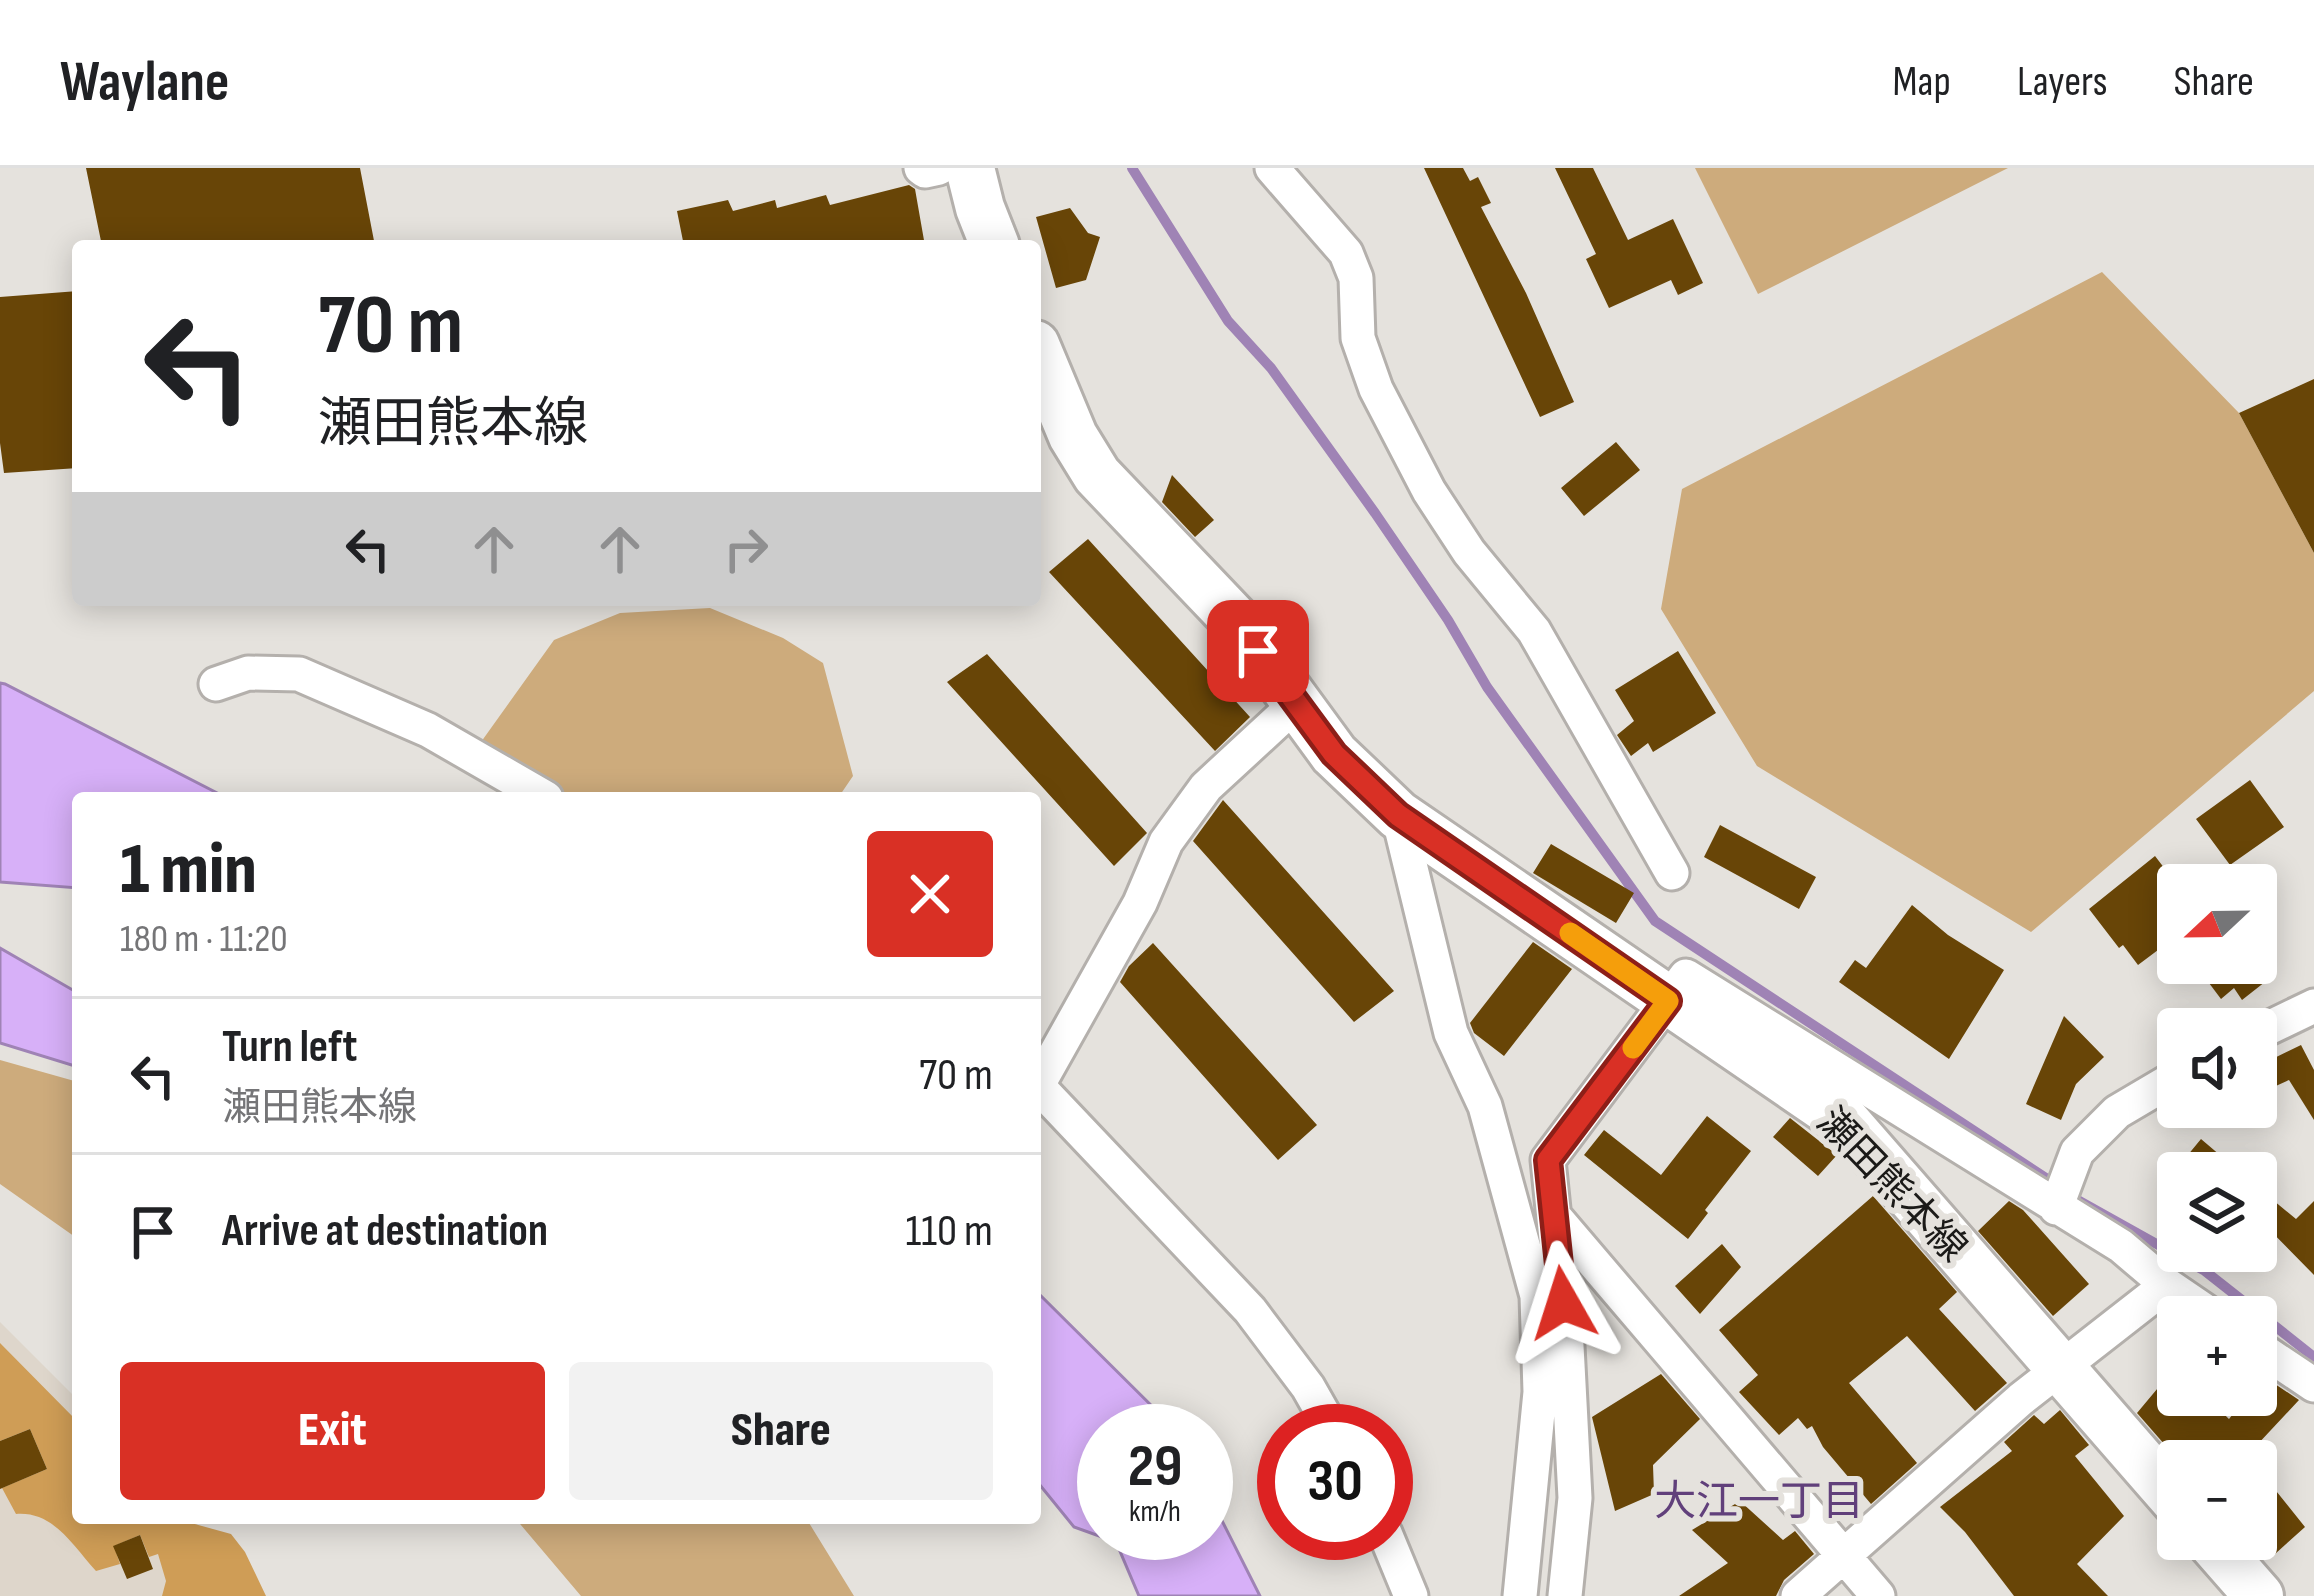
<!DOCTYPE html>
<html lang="en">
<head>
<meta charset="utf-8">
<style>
  :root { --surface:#fff; --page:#f2f2f2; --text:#202124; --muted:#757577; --line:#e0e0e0; --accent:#d93025 }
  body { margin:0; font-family:"Sofia Sans Condensed","Noto Sans JP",sans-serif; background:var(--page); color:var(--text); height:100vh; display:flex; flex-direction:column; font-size:45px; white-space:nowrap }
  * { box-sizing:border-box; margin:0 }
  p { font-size:39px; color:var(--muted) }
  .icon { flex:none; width:66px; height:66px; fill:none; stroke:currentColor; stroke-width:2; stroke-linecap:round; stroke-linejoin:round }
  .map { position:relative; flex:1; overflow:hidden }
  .panel { position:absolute; left:72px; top:624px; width:969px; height:732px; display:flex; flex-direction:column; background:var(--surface); border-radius:12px; box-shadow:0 6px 30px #0003 }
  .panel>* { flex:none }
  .top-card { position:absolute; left:72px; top:72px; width:969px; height:366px; border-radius:12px; box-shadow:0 6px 30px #0003; background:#fff; color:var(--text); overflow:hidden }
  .needle { width:78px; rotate:248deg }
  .controls { position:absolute; left:2157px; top:696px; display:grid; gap:24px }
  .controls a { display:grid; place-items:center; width:120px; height:120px; border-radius:12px; background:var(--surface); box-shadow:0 6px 30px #0003; font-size:60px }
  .speed { position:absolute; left:1077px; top:1236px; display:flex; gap:24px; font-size:60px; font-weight:700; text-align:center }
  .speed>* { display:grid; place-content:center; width:156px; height:156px; border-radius:50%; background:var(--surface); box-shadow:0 6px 30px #0003; line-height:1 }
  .speed small { font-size:30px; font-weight:400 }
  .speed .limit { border:18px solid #d22; background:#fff; color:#111 }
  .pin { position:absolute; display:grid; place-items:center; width:102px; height:102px; color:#fff; margin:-51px; border-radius:24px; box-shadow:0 6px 18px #0006 }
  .me { position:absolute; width:132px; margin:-66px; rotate:354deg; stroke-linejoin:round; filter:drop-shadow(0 0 9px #0008) }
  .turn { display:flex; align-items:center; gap:42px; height:252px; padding:0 48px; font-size:54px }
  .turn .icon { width:156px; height:156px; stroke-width:2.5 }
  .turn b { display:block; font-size:84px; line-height:102px }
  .lanes { display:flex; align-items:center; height:114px; padding:0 48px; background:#0003; justify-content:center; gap:60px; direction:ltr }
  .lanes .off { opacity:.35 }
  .round { display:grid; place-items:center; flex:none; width:126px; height:126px; border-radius:12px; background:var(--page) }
  .overview { display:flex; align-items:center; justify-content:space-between; height:204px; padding:0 48px }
  h1 { font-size:72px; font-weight:800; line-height:90px }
  .button { display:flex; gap:24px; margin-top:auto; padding:24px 48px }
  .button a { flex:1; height:138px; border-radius:12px; background:var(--accent); color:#fff; font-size:48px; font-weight:800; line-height:138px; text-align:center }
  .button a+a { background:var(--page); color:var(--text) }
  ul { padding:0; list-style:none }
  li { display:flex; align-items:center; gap:36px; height:156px; padding:0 48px; border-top:3px solid var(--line) }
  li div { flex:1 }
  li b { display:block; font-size:45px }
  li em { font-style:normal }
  header { display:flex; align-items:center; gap:72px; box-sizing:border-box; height:168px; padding:0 60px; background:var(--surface); border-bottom:3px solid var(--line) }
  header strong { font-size:57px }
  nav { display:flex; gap:66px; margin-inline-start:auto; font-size:42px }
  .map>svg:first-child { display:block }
  .built { fill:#ded6cb }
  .green { fill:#cdab7c }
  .forest { fill:#cf9d56 }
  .water { fill:#d7b0f8; stroke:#9f83b5; stroke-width:3 }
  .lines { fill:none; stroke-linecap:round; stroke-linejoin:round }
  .stream { stroke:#9f83b5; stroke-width:10 }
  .building { fill:#684507 }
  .street-casing { stroke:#b4b0ac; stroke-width:39 }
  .secondary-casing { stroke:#b4b0ac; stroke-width:54 }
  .street { stroke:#fff; stroke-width:33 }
  .secondary { stroke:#fff; stroke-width:48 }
  .route-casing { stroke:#8d1f18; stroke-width:30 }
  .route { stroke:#d93025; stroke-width:21 }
  .slow { stroke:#f59e0b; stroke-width:21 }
  .labels { text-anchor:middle; stroke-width:12; stroke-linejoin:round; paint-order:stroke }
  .street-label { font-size:39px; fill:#1b1a18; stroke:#e5e2dd }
  .neighbourhood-label { font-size:42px; fill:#61407b; stroke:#e5e2dd }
</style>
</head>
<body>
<header>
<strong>Waylane</strong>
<nav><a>Map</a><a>Layers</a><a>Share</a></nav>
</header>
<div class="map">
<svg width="2314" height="1428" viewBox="0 0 2314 1428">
  <rect width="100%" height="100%" fill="#e5e2dd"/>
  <path class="built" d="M0 1154 78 1232V1350H193L244 1428H0Z"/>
  <path class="green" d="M1695 0H2008L1758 126Z
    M2102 104 2239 245 2314 385V523L2031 764 1757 598 1661 441 1682 321Z
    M710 440 783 470 823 495 853 608 838 630H558L476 581 554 472 620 445Z
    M0 892 78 914V1071L0 1016Z
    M515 1350H806L854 1428H581Z"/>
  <path class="forest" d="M0 1175 78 1254V1350H173L231 1366 245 1384 266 1428H162L166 1413 158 1386 149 1389 140 1367 114 1378 120 1396 96 1403C73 1378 54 1343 16 1346L2 1320 47 1301 30 1261 0 1273Z"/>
  <path class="water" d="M0 515 5 516 227 630H78V720L0 714Z
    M0 780 78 825V899L0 875Z
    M1035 1122 1177 1263H1104V1365H1206V1321L1260 1428H1139L1116 1374 1074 1359 1035 1311Z"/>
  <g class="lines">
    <path class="stream" d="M1132 0 1228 153 1271 200 1375 345 1448 452 1487 519 1655 753 2061 1020
      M2076 1031 2205 1103 2314 1189"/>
  </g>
  <path class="building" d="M86 0H360L375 78H102Z
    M1424 0H1463L1470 13 1478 9 1491 35 1481 39 1526 125 1574 234 1540 249Z
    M1555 0H1593L1628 72 1673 51 1703 115 1678 127 1671 112 1609 140 1586 91 1596 86Z
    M909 17 915 21 925 78H684L677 43 728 32 733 43 775 32 777 40 826 27 830 37Z
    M1070 40 1088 65 1100 69 1086 112 1056 120 1036 49Z
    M78 123V300L4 305 0 275V129Z
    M2314 211V385L2239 245Z
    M1616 274 1640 302 1584 348 1561 320Z
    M1172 307 1214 352 1195 369 1162 334Z
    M1088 371 1250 549 1215 583 1049 404Z
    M1678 483 1716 545 1653 584 1648 575 1631 588 1617 567 1634 553 1615 522Z
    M987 486 1147 665 1114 698 947 514Z
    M2250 612 2284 659 2230 697 2196 651Z
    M1223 632 1394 823 1354 854 1193 673Z
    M1720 657 1816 709 1799 741 1704 689Z
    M1551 676 1634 725 1616 755 1533 705Z
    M2155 688 2178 718V767L2138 797 2123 777 2119 780 2089 741Z
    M1912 737 1948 767 2004 802 1949 891 1839 814 1855 792 1866 800Z
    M1533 774 1572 801 1504 888 1474 865 1470 855Z
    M1153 775 1317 957 1278 992 1120 814 1129 798Z
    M2194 795H2265L2261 799 2270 810 2242 832 2234 820 2221 831Z
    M2064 848 2104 889 2076 916 2061 952 2026 936Z
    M2301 877 2314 902V952L2289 912 2267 922 2256 899Z
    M1707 948 1751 983 1705 1042 1708 1045 1688 1071 1584 987 1604 962 1661 1007Z
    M1790 950 1837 987 1818 1008 1773 969Z
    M2201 971 2241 1005H2173Z
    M2256 1018 2296 1051 2314 1033V1107L2256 1048Z
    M1873 1028 1957 1124 1939 1141 2007 1215 1975 1243 1907 1168 1849 1215 1917 1295 1871 1336 1823 1279 1812 1258 1807 1261 1798 1250 1779 1267 1739 1224 1758 1207 1719 1162Z
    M2009 1033 2023 1042 2089 1116 2053 1148 1978 1063Z
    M1722 1076 1741 1099 1700 1146 1675 1118Z
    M2178 1196V1227H2204L2229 1251 2248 1227H2256V1217L2263 1208 2299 1232 2242 1293H2179L2137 1245Z
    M1661 1206 1700 1251 1653 1297 1654 1326 1615 1343 1592 1249Z
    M2060 1242 2089 1277 2075 1288 2124 1348 2077 1396 2108 1428H2014L1965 1364 1940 1339 2012 1283 2004 1274 2034 1247 2044 1256Z
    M30 1261 47 1301 0 1321V1273Z
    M2256 1298 2305 1359 2275 1386 2256 1366Z
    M1740 1333 1783 1372 1795 1363 1814 1386 1784 1412 1776 1428H1679L1728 1395 1692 1362Z
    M140 1367 153 1401 127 1411 113 1378Z"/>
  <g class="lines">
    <defs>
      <path id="street" d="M921 0 925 3 939 0
        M1272 0 1346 85 1356 110 1358 170 1376 221 1429 323 1469 384 1534 463 1672 705
        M216 516 248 505 299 506 428 562 546 630
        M1398 647 1451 865 1485 938 1537 1128 1540 1224 1520 1428
        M2256 866 2314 838
        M1035 915 1250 1142 1308 1219 1333 1263
        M1038 917 1140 735 1166 674 1206 619 1297 535
        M2056 1040 2077 984 2117 944 2178 908
        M1554 1048 1878 1428
        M2256 1178 2314 1217
        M1385 1365 1411 1428
        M1565 1428 1575 1330 1567 1178 1548 992 1686 808 2121 1078 2167 1117 2214 1149
        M1798 1428 2021 1231 2167 1117"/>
      <path id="secondary" d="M970 0 980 40 995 78
        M1035 177 1073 268 1097 307 1239 456 1334 586 1398 647 1846 954 2178 1335
        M2209 1371 2259 1428"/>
    </defs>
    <use href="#street" class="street-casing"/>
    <use href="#secondary" class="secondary-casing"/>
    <use href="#street" class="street"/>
    <use href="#secondary" class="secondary"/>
  </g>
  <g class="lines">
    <defs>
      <path id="route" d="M1258 483 1334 586 1398 647 1668 833 1548 992 1563 1135"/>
    </defs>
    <use href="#route" class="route-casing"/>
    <use href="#route" class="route"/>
    <path class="slow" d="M1570 765 1668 833 1633 880"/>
  </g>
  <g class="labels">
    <g class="street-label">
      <text transform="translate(1893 1016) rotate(46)" y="14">瀬田熊本線</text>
    </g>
    <g class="neighbourhood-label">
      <text x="1759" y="1347">大江一丁目</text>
    </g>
  </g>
</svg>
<div class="controls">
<a><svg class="needle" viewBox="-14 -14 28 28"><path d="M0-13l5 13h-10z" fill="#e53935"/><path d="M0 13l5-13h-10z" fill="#757577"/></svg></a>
<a><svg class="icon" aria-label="sound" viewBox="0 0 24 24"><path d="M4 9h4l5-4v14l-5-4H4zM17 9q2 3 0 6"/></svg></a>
<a><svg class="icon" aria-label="layers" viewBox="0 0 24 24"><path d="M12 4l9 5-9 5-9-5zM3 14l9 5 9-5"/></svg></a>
<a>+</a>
<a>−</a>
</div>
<div class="speed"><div>29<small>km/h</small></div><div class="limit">30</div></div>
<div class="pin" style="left:1258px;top:483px;background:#d93025"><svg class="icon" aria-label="arrive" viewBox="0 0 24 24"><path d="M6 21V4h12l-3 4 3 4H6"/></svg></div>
<svg class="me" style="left:1563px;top:1135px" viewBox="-20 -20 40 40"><path d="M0-17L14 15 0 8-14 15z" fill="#d93025" stroke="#fff" stroke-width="4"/></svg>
<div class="top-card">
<div class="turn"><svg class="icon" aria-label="left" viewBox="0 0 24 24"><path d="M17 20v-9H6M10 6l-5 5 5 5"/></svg><div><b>70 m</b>瀬田熊本線</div></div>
<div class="lanes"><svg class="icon" aria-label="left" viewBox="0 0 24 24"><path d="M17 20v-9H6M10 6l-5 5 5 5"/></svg><svg class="icon off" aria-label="ahead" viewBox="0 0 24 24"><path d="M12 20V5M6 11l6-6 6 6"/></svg><svg class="icon off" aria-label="ahead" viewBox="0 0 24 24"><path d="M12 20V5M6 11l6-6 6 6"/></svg><svg class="icon off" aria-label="right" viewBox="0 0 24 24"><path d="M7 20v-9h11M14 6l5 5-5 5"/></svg></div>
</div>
<section class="panel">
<div class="overview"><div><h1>1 min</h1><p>180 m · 11:20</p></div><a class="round" style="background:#d93025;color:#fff"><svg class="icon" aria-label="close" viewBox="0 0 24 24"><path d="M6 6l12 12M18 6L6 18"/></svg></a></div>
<ul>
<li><svg class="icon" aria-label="left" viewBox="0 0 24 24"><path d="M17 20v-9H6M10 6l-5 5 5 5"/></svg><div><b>Turn left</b><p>瀬田熊本線</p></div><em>70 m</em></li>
<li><svg class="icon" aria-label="arrive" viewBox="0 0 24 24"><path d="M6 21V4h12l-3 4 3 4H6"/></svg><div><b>Arrive at destination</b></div><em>110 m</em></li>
</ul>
<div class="button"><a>Exit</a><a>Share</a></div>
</section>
</div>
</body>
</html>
